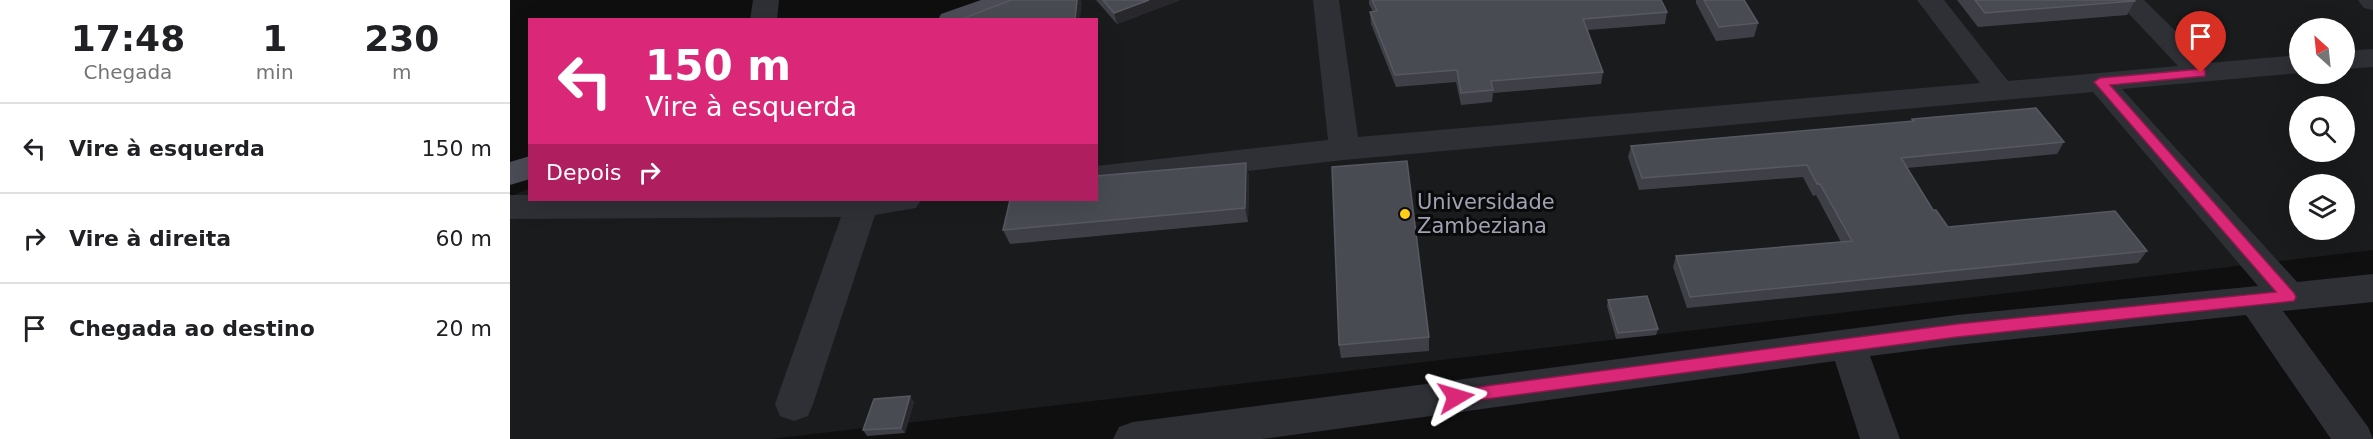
<!DOCTYPE html>
<html lang="pt">
<head>
<meta charset="utf-8">
<style>
  :root { --surface:#fff; --page:#f6f6f6; --text:#202124; --muted:#757577; --line:#e0e0e0 }
  body { margin:0; font-family:"DejaVu Sans",sans-serif; background:var(--page); color:var(--text); height:100vh; display:flex; flex-direction:column; font-size:22px; white-space:nowrap }
  * { box-sizing:border-box; margin:0 }
  p { font-size:20px; color:var(--muted) }
  .icon { flex:none; width:33px; height:33px; fill:none; stroke:currentColor; stroke-width:2; stroke-linecap:round; stroke-linejoin:round }
  .map { position:relative; flex:1; overflow:hidden }
  .sheet { display:flex; flex-direction:column; background:var(--surface); width:510px }
  .sheet>* { flex:none }
  .hud { position:absolute; left:18px; top:18px; width:570px; height:183px; border-radius:0px; box-shadow:0 6px 24px #0002; background:#db2777; color:#fff; overflow:hidden }
  .needle { width:39px; rotate:333deg }
  .tools { position:absolute; left:1779px; top:18px; display:grid; gap:12px }
  .tools a { display:grid; place-items:center; width:66px; height:66px; border-radius:50%; background:var(--surface); box-shadow:0 6px 24px #0002; font-size:30px }
  .pin { position:absolute; display:grid; place-items:center; width:51px; height:51px; color:#fff; margin:-62px -26px; border-radius:50% 50% 50% 0; rotate:-45deg; box-shadow:0 0 6px #0007 }
  .pin .icon { rotate:45deg }
  .me { position:absolute; width:66px; margin:-33px; rotate:83deg; stroke-linejoin:round; filter:drop-shadow(0 0 4px #0008) }
  .turn { display:flex; align-items:center; gap:21px; height:126px; padding:0 18px; font-size:27px }
  .turn .icon { width:78px; height:78px; stroke-width:2.5 }
  .turn b { display:block; font-size:42px; line-height:51px }
  .then { display:flex; align-items:center; height:57px; padding:0 18px; background:#0003; gap:12px; font-size:22px }
  .eta { display:flex; justify-content:space-evenly; align-items:center; height:102px; text-align:center }
  .eta b { font-size:36px; font-weight:600; line-height:42px }
  ul { padding:0; list-style:none }
  li { display:flex; align-items:center; gap:18px; height:90px; padding:0 18px; border-top:2px solid var(--line) }
  li div { flex:1 }
  li b { display:block; font-size:22px }
  li em { font-style:normal }
  main { display:flex; flex:1; min-height:0 }
  .map>svg:first-child { display:block }
  .built { fill:#1a1b1d; fill-rule:evenodd }
  .lines { fill:none; stroke-linecap:round; stroke-linejoin:round }
  .minor { fill:#2f3036; fill-rule:evenodd }
  .major { fill:#4b4c55; fill-rule:evenodd }
  .wall { fill:#3f4047 }
  .shaded-wall { fill:#28282c }
  .building { fill:#494b53; stroke:#575862; stroke-width:1.5 }
  .route { fill:#db2777; stroke:#8e194d; stroke-width:1.5 }
  .poi-dot { fill:#ffce18; stroke:#0a0a0b; stroke-width:2 }
  .labels { text-anchor:middle; stroke-width:6; stroke-linejoin:round; paint-order:stroke }
  .poi-label { font-size:21px; fill:#9ea2b3; stroke:#0a0a0b; text-anchor:start }
</style>
</head>
<body>
<main>
<section class="sheet">
<div class="eta">
<div><b>17:48</b><p>Chegada</p></div>
<div><b>1</b><p>min</p></div>
<div><b>230</b><p>m</p></div>
</div>
<ul>
<li><svg class="icon" aria-label="left" viewBox="0 0 24 24"><path d="M17 20v-9H6M10 6l-5 5 5 5"/></svg><div><b>Vire à esquerda</b></div><em>150 m</em></li>
<li><svg class="icon" aria-label="right" viewBox="0 0 24 24"><path d="M7 20v-9h11M14 6l5 5-5 5"/></svg><div><b>Vire à direita</b></div><em>60 m</em></li>
<li><svg class="icon" aria-label="arrive" viewBox="0 0 24 24"><path d="M6 21V4h12l-3 4 3 4H6"/></svg><div><b>Chegada ao destino</b></div><em>20 m</em></li>
</ul>
</section>
<div class="map">
<svg width="1863" height="439" viewBox="0 0 1863 439">
  <rect width="100%" height="100%" fill="#0f0f10"/>
  <path class="built" d="M545 0H1863V250L261 439H0V196L19 189 20 200H586V20L491 19ZM1790 28H1834V74H1790ZM1790 106H1834V152H1790ZM1790 184H1834V230H1790Z"/>
  <g class="lines">
    <path class="minor" d="M243 0H269L267 20H240Z
      M803 0H829L848 137 1470 83 1407 0H1434L1498 81 1668 66 1606 0H1634L1698 63 1790 55V73L1612 89 1787 282 1863 274V302L1773 311 1858 427 1863 439H1821L1736 315 1447 345 1360 356 1390 439H1350L1325 361 752 439H603L609 427 623 422 1447 315 1748 286 1583 92 834 160 586 188V166L818 140Z
      M1848 0H1863V10L1854 8Z
      M1863 49V67L1834 69V51Z
      M0 195H20V200H411L406 208 365 215 303 404 298 416 284 421 270 416 265 404 331 217 0 219Z"/>
    <path class="major" d="M471 0H509C495 20 450 20 428 20L431 14Z
      M20 156V179L0 185V162Z"/>
  </g>
  <path class="wall" d="M586 0H670L607 24Z
    M859 0H1151L1157 12 1155 24 1078 30 1093 72 1091 84 983 93 982 102 951 105 946 82 886 87 861 24 860 12H863L859 4Z
    M1186 0H1234L1248 23 1244 37 1206 41 1186 3Z
    M1447 0H1624L1625 1 1617 15 1468 27Z
    M1402 119 1554 142 1547 154 1397 168 1423 210 1438 227 1637 251 1628 263 1177 308 1163 267 1166 256 1331 242 1306 195 1303 196 1293 177 1129 190 1118 157 1121 146 1401 122Z
    M736 163 739 177 738 222 500 244 493 230Z
    M1098 300 1148 329 1146 335 1106 339 1097 306Z
    M919 337V351L831 358 829 345Z
    M400 396 404 402 395 433 357 436 353 430Z"/>
  <path class="shaded-wall" d="M567 0H571L572 3 570 20H565Z
    M639 0H670L607 24 604 13Z
    M736 163 739 177 738 222 735 208Z
    M400 396 404 402 395 433 391 428Z"/>
  <path class="building" d="M501 0H567L565 20H449Z
    M593 0H639L604 13Z
    M862 0H1151L1157 12 1073 19 1093 72 981 81 983 90 951 93 947 70 885 75 860 12 867 11Z
    M1194 0H1234L1248 23 1209 27Z
    M1465 0H1624L1625 1 1475 13Z
    M1526 108 1554 142 1391 158 1423 210H1426L1438 227 1605 211 1637 251 1180 297 1166 256 1342 241 1310 184H1307L1297 165 1132 178 1121 146 1404 121 1402 119Z
    M897 161 919 337 829 345 822 167Z
    M736 163 735 208 493 230 500 200H586V176Z
    M1137 296 1148 329 1108 333 1098 300Z
    M400 396 391 428 353 430 364 399Z"/>
  <path class="route" d="M1691 69 1695 70V76L1600 85 1784 293 1786 297 1784 301 1447 337 946 403 940 401 938 397 940 392 946 390 1447 324 1766 292 1584 82 1590 78Z"/>
  <circle class="poi-dot" cx="895" cy="214" r="6"/>
  <g class="labels">
    <g class="poi-label">
      <text x="907" y="209">Universidade<tspan x="907" dy="24">Zambeziana</tspan></text>
    </g>
  </g>
</svg>
<div class="tools">
<a><svg class="needle" viewBox="-14 -14 28 28"><path d="M0-13l5 13h-10z" fill="#e53935"/><path d="M0 13l5-13h-10z" fill="#757577"/></svg></a>
<a><svg class="icon" aria-label="search" viewBox="0 0 24 24"><circle cx="10" cy="10" r="6"/><path d="M15 15l6 6"/></svg></a>
<a><svg class="icon" aria-label="layers" viewBox="0 0 24 24"><path d="M12 4l9 5-9 5-9-5zM3 14l9 5 9-5"/></svg></a>
</div>
<div class="pin" style="left:1691px;top:73px;background:#d93025"><svg class="icon" aria-label="arrive" viewBox="0 0 24 24"><path d="M6 21V4h12l-3 4 3 4H6"/></svg></div>
<svg class="me" style="left:946px;top:397px" viewBox="-20 -20 40 40"><path d="M0-17L14 15 0 8-14 15z" fill="#db2777" stroke="#fff" stroke-width="4"/></svg>
<div class="hud">
<div class="turn"><svg class="icon" aria-label="left" viewBox="0 0 24 24"><path d="M17 20v-9H6M10 6l-5 5 5 5"/></svg><div><b>150 m</b>Vire à esquerda</div></div>
<div class="then">Depois<svg class="icon" aria-label="right" viewBox="0 0 24 24"><path d="M7 20v-9h11M14 6l5 5-5 5"/></svg></div>
</div>
</div>
</main>
</body>
</html>
